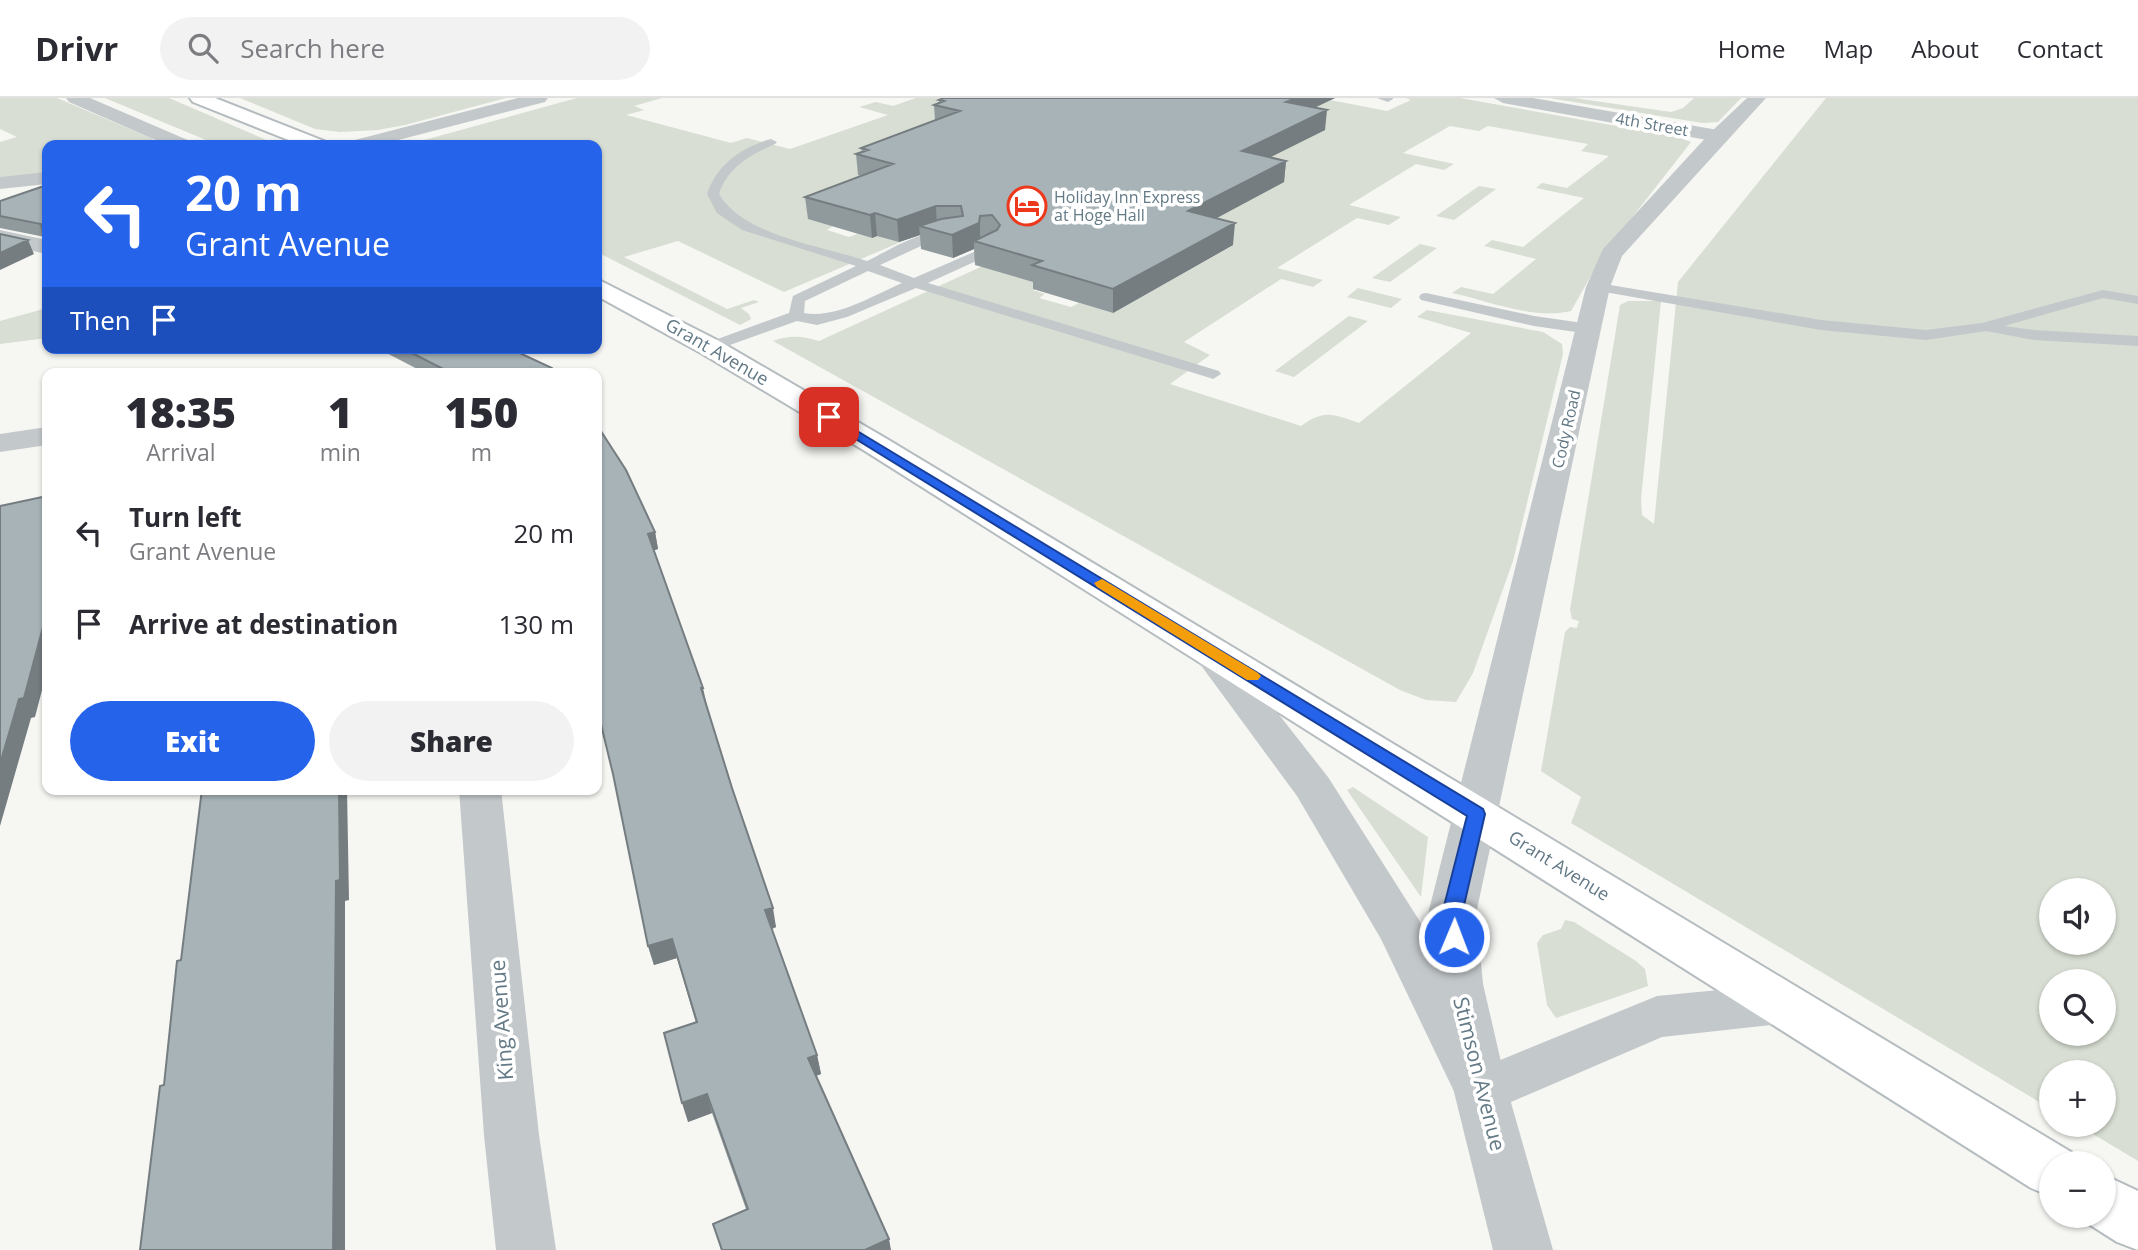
<!DOCTYPE html>
<html lang="en">
<head>
<meta charset="utf-8">
<style>
  :root { --surface:#fff; --page:#f2f2f3; --text:#2b2b33; --muted:#7c7c81; --line:#e1e1e2; --accent:#2563eb }
  body { margin:0; font-family:"Open Sans",sans-serif; background:var(--page); color:var(--text); height:100vh; display:flex; flex-direction:column; font-size:26px; white-space:nowrap }
  * { box-sizing:border-box; margin:0 }
  p { font-size:23px; color:var(--muted) }
  .icon { flex:none; width:38px; height:38px; fill:none; stroke:currentColor; stroke-width:2; stroke-linecap:round; stroke-linejoin:round }
  .map { position:relative; flex:1; overflow:hidden }
  .sheet { position:absolute; left:42px; top:270px; width:560px; height:427px; display:flex; flex-direction:column; background:var(--surface); border-radius:14px; box-shadow:0 2px 5px #0004 }
  .sheet>* { flex:none }
  .guide { position:absolute; left:42px; top:42px; width:560px; height:214px; border-radius:14px; box-shadow:0 2px 5px #0004; background:#2563eb; color:#fff; overflow:hidden }
  .buttons { position:absolute; left:2039px; top:780px; display:grid; gap:14px }
  .buttons a { display:grid; place-items:center; width:77px; height:77px; border-radius:50%; background:var(--surface); box-shadow:0 2px 5px #0004; font-size:35px }
  .pin { position:absolute; display:grid; place-items:center; width:60px; height:60px; color:#fff; margin:-30px; border-radius:14px; box-shadow:0 4px 10px #0006 }
  .me { position:absolute; width:77px; margin:-38px; rotate:1deg; stroke-linejoin:round; filter:drop-shadow(0 0 5px #0008) }
  .turn { display:flex; align-items:center; gap:24px; height:147px; padding:0 28px; font-size:32px }
  .turn .icon { width:91px; height:91px; stroke-width:2.5 }
  .turn b { display:block; font-size:49px; line-height:60px }
  .then { display:flex; align-items:center; height:66px; padding:0 28px; background:#0003; gap:14px; font-size:26px }
  .eta { display:flex; justify-content:space-evenly; align-items:center; height:119px; text-align:center }
  .eta b { font-size:42px; font-weight:800; line-height:49px }
  .button { display:flex; gap:14px; margin-top:auto; padding:14px 28px }
  .button a { flex:1; height:80px; border-radius:42px; background:var(--accent); color:#fff; font-size:28px; font-weight:800; line-height:80px; text-align:center }
  .button a+a { background:var(--page); color:var(--text) }
  ul { padding:0; list-style:none }
  li { display:flex; align-items:center; gap:21px; height:91px; padding:0 28px }
  li div { flex:1 }
  li b { display:block; font-size:26px }
  li em { font-style:normal }
  header { display:flex; align-items:center; gap:42px; box-sizing:border-box; height:98px; padding:0 35px; background:var(--surface); border-bottom:2px solid var(--line) }
  header strong { font-size:33px }
  nav { display:flex; gap:38px; margin-inline-start:auto; font-size:24px }
  .search { width:490px; height:63px; background:var(--page); display:flex; align-items:center; gap:18px; box-sizing:border-box; padding:0 24px; border-radius:38px; color:var(--muted); font-size:26px }
  .map>svg:first-child { display:block }
  .green { fill:#d8ded3; fill-rule:evenodd }
  .lines { fill:none; stroke-linecap:round; stroke-linejoin:round }
  .secondary-casing { stroke:#b5bcbf; stroke-width:4 }
  .service { fill:#c3c8cb; fill-rule:evenodd }
  .minor { fill:#c3c8cb; fill-rule:evenodd }
  .tertiary { fill:#c3c8cb; fill-rule:evenodd }
  .secondary { fill:#fff; fill-rule:evenodd }
  .wall { fill:#909a9d }
  .shaded-wall { fill:#757d80 }
  .building { fill:#a7b3b7; stroke:#757d80; stroke-width:2 }
  .route { fill:#2563eb; stroke:#184099; stroke-width:2 }
  .slow { fill:#f59e0b }
  .labels { text-anchor:middle; stroke-width:7; stroke-linejoin:round; paint-order:stroke }
  .far-street-label { font-size:16px; fill:#637a86; stroke:#fff }
  .far-poi-label { font-size:16px; fill:#637a86; stroke:#fff; text-anchor:start }
  .street-label { font-size:18px; fill:#637a86; stroke:#fff }
  .near-street-label { font-size:21px; fill:#637a86; stroke:#fff }
</style>
</head>
<body>
<header>
<strong>Drivr</strong>
<div class="search"><svg class="icon" aria-label="search" viewBox="0 0 24 24"><circle cx="10" cy="10" r="6"/><path d="M15 15l6 6"/></svg>Search here</div>
<nav><a>Home</a><a>Map</a><a>About</a><a>Contact</a></nav>
</header>
<div class="map">
<svg width="2138" height="1152" viewBox="0 0 2138 1152">
  <rect width="100%" height="100%" fill="#f6f6f3"/>
  <path class="green" d="M0 0H57L151 40 160 47H47V75L0 81V44L17 39 0 31Z
    M105 0H169L278 47H218Z
    M240 0H506L405 27 378 32 340 34 315 31Z
    M577 0H662L634 8 644 12 626 17 731 45 747 40 790 51 888 17 859 9 876 4 893 8 916 0H1008L894 87 809 121 833 128 827 132 849 139 857 136 872 140 944 110 966 116 784 194 678 143 624 159 727 211 754 202 759 204 741 210 749 216 751 221 740 227 597 154V47H406Z
    M1406 0H1460L1678 39 1691 44 1602 158 1571 213C1534 222 1489 203 1452 195L1461 189 1493 196 1536 161 1484 148 1492 142 1523 149 1584 100 1536 90 1542 85 1567 90 1609 58 1581 53 1588 46 1488 28 1479 33 1450 28 1403 55 1454 66 1444 72 1416 66 1349 107 1401 119 1389 127 1357 120 1277 170 1323 182 1313 189 1281 181 1184 244 1210 257 1170 286 1301 328C1325 311 1333 316 1359 325L1471 235 1417 219 1427 212 1543 234 1562 246 1563 256 1513 463 1473 575 1456 604 1426 602 1400 592 773 243C790 237 802 238 819 243L1046 139 1120 147 1033 192 1045 196 1039 200 1071 209 1079 205 1113 215 1232 148 1186 136 1241 74 1323 33 1285 24 1330 2 1387 13 1411 2Z
    M1549 0H1574L1671 14 1683 10 1694 0H1741L1718 24 1703 25Z
    M1826 0H2138V1063L2078 1027H2104V975H2051V1011L1571 725 1581 699 1541 673 1565 534 1570 529 1577 530 1579 523 1572 521 1570 512 1620 207 1628 203H1661L1641 401 1642 417 1654 426 1678 184ZM2051 793H2104V845H2051ZM2051 884H2104V936H2051Z
    M1479 88 1496 91 1454 122 1436 118Z
    M1420 146 1437 150 1390 184 1372 180Z
    M1358 190 1402 201 1391 210 1347 199Z
    M47 210V240L0 246V223Z
    M1349 218 1368 223 1294 279 1275 273Z
    M1353 689 1428 739 1421 799 1347 692Z
    M1565 822 1574 824 1636 863 1645 871 1648 888 1556 920 1547 907 1537 845 1543 837 1561 831Z"/>
  <g class="lines">
    <defs>
      <path id="secondary" d="M190 0H215L324 43 327 47H301L193 4Z
        M597 181 719 243 887 341 2071 1054 2076 1066H2051V1098L2031 1090 865 353 701 255 597 198Z
        M2104 1077 2138 1093V1152L2117 1144 2084 1123 2082 1118H2104Z"/>
    </defs>
    <use href="#secondary" class="secondary-casing"/>
    <path class="service" d="M1377 0H1393V1L1388 4Z
      M771 41 777 44 775 46C750 57 728 69 719 96 743 138 823 148 867 163 892 151 927 128 955 133V139L921 148 880 167 914 180 983 150V142H993L998 151 996 154 928 185 1219 273 1221 276 1213 281 1207 279 916 190 847 219 817 227 797 223 716 252H704L702 249 704 246 789 215 793 198 856 168 742 132 717 115 707 96C717 66 742 49 771 41ZM868 173 902 185C872 198 836 221 804 215L805 203Z
      M1598 185 1821 222 1926 232 1982 225 2103 192 2138 198V206L2103 200 2004 228 2034 232 2138 238V248L2034 242 1986 233 1926 242 1821 232 1593 192 1591 189 1593 186Z
      M1426 195 1534 218 1590 226 1598 231 1590 236 1534 228 1421 202 1419 199 1421 196Z"/>
    <path class="minor" d="M66 0H90L190 43 193 47H167L69 4Z
      M518 0H548L545 4 379 47H348L351 43Z
      M1494 0H1533L1718 32 1727 38 1718 44 1503 5Z
      M47 74V86L0 91V79Z
      M0 132 47 142V156L0 146Z
      M47 329V347L0 354V336Z
      M1208 540 1221 543 1328 679 1419 822 1493 965 1657 898 1781 886 1799 892 1806 906 1799 920 1781 926 1662 939 1481 1017 1462 1010 1381 841 1297 698 1189 551 1195 543Z
      M459 691H501L539 1037 556 1152H496L484 1037Z"/>
    <path class="tertiary" d="M1747 0H1766L1622 158 1610 189 1476 816 1483 886 1508 994 1553 1152H1493L1454 994 1433 886 1428 816 1586 189 1603 151 1711 34Z"/>
    <use href="#secondary" class="secondary"/>
  </g>
  <path class="wall" d="M944 0H1335L1314 10 1325 32 1270 59 1286 63 1284 84 1216 120 1233 147 1113 215 1033 191V184L975 167 974 151 953 160 921 151 920 137 899 144 877 138 872 140 808 121 805 99 861 78 858 77 856 56 862 54 861 50 935 22 934 7 939 5V2Z
    M47 87V143L45 139 0 130V103Z
    M377 250H509L556 275H425Z
    M655 434 658 451 654 452 707 608 776 829 772 831 817 957 821 976 816 978 891 1152H721L713 1126 746 1111 712 1015 688 1024 696 925 677 860 654 867 648 848 613 676Z"/>
  <path class="shaded-wall" d="M1296 0H1335L1284 24 1286 4Z
    M1327 12 1325 32 1241 74 1242 53Z
    M1286 63 1284 84 1187 136 1188 113Z
    M936 108 937 131 919 128 920 137 899 144 897 122Z
    M875 115 877 138 872 140 870 117Z
    M980 118V148V145L974 143V151L953 160 952 137Z
    M1235 125 1233 147 1113 215V191Z
    M47 133V143L43 135Z
    M28 142 34 156 0 172V155Z
    M655 434 658 451 652 453 648 436Z
    M47 460V573L35 619 31 620 0 728V666Z
    M701 590H703L707 608 705 609Z
    M339 691H347L349 802 345 803V1152H333L336 783Z
    M773 810 776 829 769 832 765 812Z
    M672 841 677 860 654 867 648 848Z
    M817 957 821 976 812 979 808 960Z
    M707 996 712 1015 688 1024 682 1005Z
    M889 1141 891 1152H865Z"/>
  <path class="building" d="M944 0H1296L1286 4 1327 12 1242 53 1286 63 1188 113 1235 125 1113 191 1032 167 1042 163 974 143 997 132 1000 127 992 117 980 118 979 125 952 137 919 128 941 121 963 118 961 108H936L897 122 875 115 870 117 805 99 893 66 856 56 868 52 861 50 960 13 934 7 944 3 939 2Z
    M47 87V133L43 135 41 126 0 118V103Z
    M0 136 28 142 0 155Z
    M402 250H509L552 270 556 275H451Z
    M597 327 626 372 655 434 648 436 703 590H701L732 690 773 810 765 812 817 957 808 960 889 1141 865 1152H722L713 1126 748 1111 707 996 682 1005 664 935 697 924 672 841 648 848 613 676 597 610Z
    M47 398V460L43 529 24 600 19 601 0 666V408Z
    M202 691H339L340 782 336 783 333 1152H140L160 988 164 987 177 863 181 862Z"/>
  <path class="route" d="M829 316 1483 711 1485 716 1462 816 1464 839 1461 845 1454 847 1447 845 1442 816 1467 718 825 322 823 319Z"/>
  <path class="slow" d="M1102 481 1258 575 1261 578 1258 582H1247L1097 489 1094 485Z"/>
  <defs>
    <symbol id="hotel-ring" viewBox="-11 -11 22 22"><circle r="9.5" fill="#fff" stroke="#ee381b" stroke-width="1.5"/><path d="M-6-4.5h1.5V1H6V5H4.5V3h-9V5H-6ZM-4 0a1.8 1.8 0 1 1 3.6 0ZM.5 0V-2.5h3Q6-2.5 6 0Z" fill="#ee381b"/></symbol>
  </defs>
  <g fill-rule="evenodd">
    <use href="#hotel-ring" x="1005" y="86" width="44" height="44"/>
  </g>
  <g class="labels">
    <g class="far-street-label">
      <text transform="translate(1652 26) rotate(10)" y="6">4th Street</text>
      <text transform="translate(1566 331) rotate(-77)" y="6">Cody Road</text>
    </g>
    <g class="far-poi-label">
      <text x="1054" y="105">Holiday Inn Express<tspan x="1054" dy="18">at Hoge Hall</tspan></text>
    </g>
    <g class="street-label">
      <text transform="translate(717 254) rotate(30)" y="6">Grant Avenue</text>
      <text transform="translate(1559 768) rotate(32)" y="6">Grant Avenue</text>
    </g>
    <g class="near-street-label">
      <text transform="translate(502 922) rotate(-94)" y="7">King Avenue</text>
      <text transform="translate(1479 976) rotate(76)" y="7">Stimson Avenue</text>
    </g>
  </g>
</svg>
<div class="buttons">
<a><svg class="icon" aria-label="sound" viewBox="0 0 24 24"><path d="M4 9h4l5-4v14l-5-4H4zM17 9q2 3 0 6"/></svg></a>
<a><svg class="icon" aria-label="search" viewBox="0 0 24 24"><circle cx="10" cy="10" r="6"/><path d="M15 15l6 6"/></svg></a>
<a>+</a>
<a>−</a>
</div>
<div class="pin" style="left:829px;top:319px;background:#d93025"><svg class="icon" aria-label="arrive" viewBox="0 0 24 24"><path d="M6 21V4h12l-3 4 3 4H6"/></svg></div>
<svg class="me" style="left:1454px;top:839px" viewBox="-20 -20 40 40"><circle r="17" fill="#2563eb" stroke="#fff" stroke-width="3"/><path d="M0-11L8 9 0 5-8 9z" fill="#fff"/></svg>
<div class="guide">
<div class="turn"><svg class="icon" aria-label="left" viewBox="0 0 24 24"><path d="M17 20v-9H6M10 6l-5 5 5 5"/></svg><div><b>20 m</b>Grant Avenue</div></div>
<div class="then">Then<svg class="icon" aria-label="arrive" viewBox="0 0 24 24"><path d="M6 21V4h12l-3 4 3 4H6"/></svg></div>
</div>
<section class="sheet">
<div class="eta">
<div><b>18:35</b><p>Arrival</p></div>
<div><b>1</b><p>min</p></div>
<div><b>150</b><p>m</p></div>
</div>
<ul>
<li><svg class="icon" aria-label="left" viewBox="0 0 24 24"><path d="M17 20v-9H6M10 6l-5 5 5 5"/></svg><div><b>Turn left</b><p>Grant Avenue</p></div><em>20 m</em></li>
<li><svg class="icon" aria-label="arrive" viewBox="0 0 24 24"><path d="M6 21V4h12l-3 4 3 4H6"/></svg><div><b>Arrive at destination</b></div><em>130 m</em></li>
</ul>
<div class="button"><a>Exit</a><a>Share</a></div>
</section>
</div>
</body>
</html>
